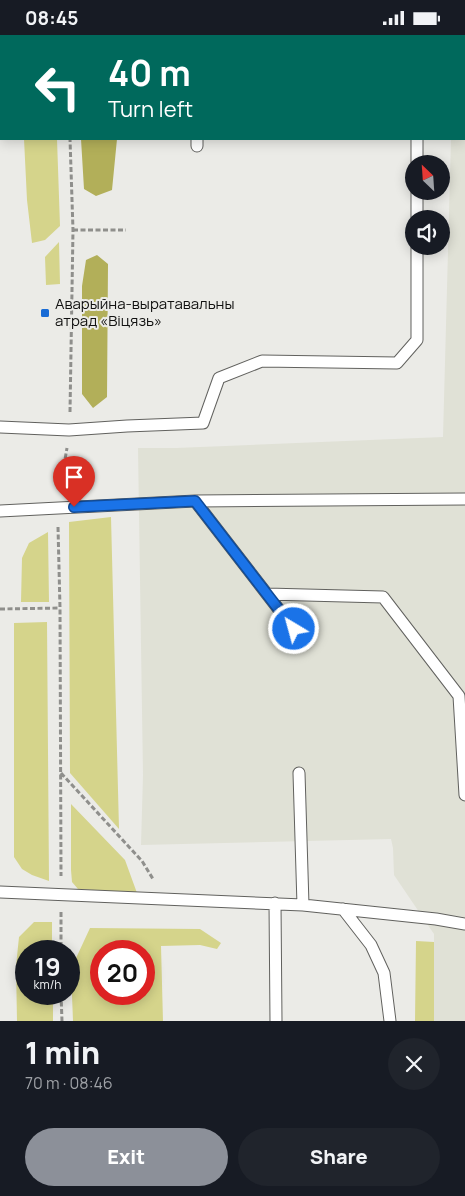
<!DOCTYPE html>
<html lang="en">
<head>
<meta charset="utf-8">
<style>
  :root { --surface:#171b24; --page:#20242c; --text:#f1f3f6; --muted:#9ea1a6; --accent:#8c9099 }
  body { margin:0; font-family:Manrope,sans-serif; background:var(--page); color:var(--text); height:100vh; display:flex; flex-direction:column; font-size:19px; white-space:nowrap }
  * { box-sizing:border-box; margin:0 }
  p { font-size:16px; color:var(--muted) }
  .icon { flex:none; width:28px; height:28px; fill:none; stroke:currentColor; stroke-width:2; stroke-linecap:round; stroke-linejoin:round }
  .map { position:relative; height:986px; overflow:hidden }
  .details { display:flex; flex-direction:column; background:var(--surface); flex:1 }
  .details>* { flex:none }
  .guide { position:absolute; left:0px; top:0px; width:465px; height:105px; box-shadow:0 2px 12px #0003; background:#00695c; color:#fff; overflow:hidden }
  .needle { width:32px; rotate:335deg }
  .buttons { position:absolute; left:405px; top:120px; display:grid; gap:10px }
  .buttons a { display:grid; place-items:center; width:45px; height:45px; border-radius:50%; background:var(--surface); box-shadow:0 2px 12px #0003; font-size:25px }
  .speed { position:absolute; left:15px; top:905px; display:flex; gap:10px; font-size:25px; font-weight:700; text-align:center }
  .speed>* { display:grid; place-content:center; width:65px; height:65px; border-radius:50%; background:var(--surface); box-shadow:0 2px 12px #0003; line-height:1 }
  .speed small { font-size:12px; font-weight:400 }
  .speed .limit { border:8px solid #d22; background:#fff; color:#111 }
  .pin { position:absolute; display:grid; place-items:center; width:42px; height:42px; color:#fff; margin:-51px -21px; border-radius:50% 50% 50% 0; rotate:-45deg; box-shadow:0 0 5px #0007 }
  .pin .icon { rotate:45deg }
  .me { position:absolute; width:55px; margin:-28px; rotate:323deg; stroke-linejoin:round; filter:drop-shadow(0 0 4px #0008) }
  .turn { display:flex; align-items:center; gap:18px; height:105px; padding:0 25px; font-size:22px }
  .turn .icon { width:65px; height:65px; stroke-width:2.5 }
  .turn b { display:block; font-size:35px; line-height:42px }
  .round { display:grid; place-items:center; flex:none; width:52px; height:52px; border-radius:26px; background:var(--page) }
  .headline { display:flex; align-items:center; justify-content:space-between; height:85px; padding:0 25px }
  h1 { font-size:30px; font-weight:800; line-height:38px }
  .action { display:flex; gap:10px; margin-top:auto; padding:10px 25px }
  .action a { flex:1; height:58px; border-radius:30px; background:var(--accent); color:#fff; font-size:20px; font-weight:800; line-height:58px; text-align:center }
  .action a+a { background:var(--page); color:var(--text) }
  .status { display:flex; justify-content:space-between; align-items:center; height:35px; padding:0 25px; background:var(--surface); direction:ltr }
  .status svg { height:14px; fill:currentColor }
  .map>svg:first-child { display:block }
  .built { fill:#e0e1d6 }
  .green { fill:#d5d48b; fill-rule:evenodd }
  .forest { fill:#b2af59 }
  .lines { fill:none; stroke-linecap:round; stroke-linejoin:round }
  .lane-casing { stroke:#61615e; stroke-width:13 }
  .path { stroke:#8f8f8c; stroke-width:3; stroke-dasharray:5 2.5; stroke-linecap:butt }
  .lane { stroke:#fff; stroke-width:11 }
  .route-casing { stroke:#114b97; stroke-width:12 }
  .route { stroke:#1a73e8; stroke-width:9 }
  .poi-dot { fill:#186bd5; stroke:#ebebe7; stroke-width:2 }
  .labels { text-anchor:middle; stroke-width:4; stroke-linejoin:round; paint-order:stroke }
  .poi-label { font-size:15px; fill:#121211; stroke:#ebebe7; text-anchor:start }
</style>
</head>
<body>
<div class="status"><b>08:45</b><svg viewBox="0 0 49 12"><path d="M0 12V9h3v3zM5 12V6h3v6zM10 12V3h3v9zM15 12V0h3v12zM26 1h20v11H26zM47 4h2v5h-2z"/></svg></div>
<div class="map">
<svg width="465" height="986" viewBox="0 0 465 986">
  <rect width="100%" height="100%" fill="#ebebe7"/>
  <path class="built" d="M454 0H465V986H434V899L394 840 393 813 391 804 141 810 143 740 138 413H176L443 402 451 104H464V1H454Z"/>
  <path class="green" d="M24 104H57L60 191 45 205 32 208 27 165Z
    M59 207 60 249 46 250 45 222Z
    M111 482 119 794 70 738 69 487Z
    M48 497 49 567H21L22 523 29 508Z
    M47 587 49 846 32 840 22 834 14 822V588Z
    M71 769 125 825 137 858 78 854 72 847 71 835Z
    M34 887H52V916H26V959H53V986H17L16 931 19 902Z
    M90 893 200 894 221 908 217 914 200 910 161 911 163 986H73L71 934ZM101 916H144V959H101Z
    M416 906 434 907V986H415Z"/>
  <path class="forest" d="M81 104H117L112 155 96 161 84 154Z
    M97 220 108 229 107 362 93 373 82 359V251L86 225Z"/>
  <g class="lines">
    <defs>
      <path id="lane" d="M196 0V1
        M417 0V1
        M197 104V111
        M417 104V129
        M417 156V184
        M0 392 69 395 127 391 203 388 219 343 262 326 397 328 417 305V211
        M195 466 465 464
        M0 476 195 466 294 594
        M267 559 383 562 459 661 465 760
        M299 738 303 870
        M0 857 303 870 436 884 465 889
        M275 868 276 986
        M343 874 371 910 384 938 390 986"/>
    </defs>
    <use href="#lane" class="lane-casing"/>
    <path class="path" d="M67 0V1
      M73 195H126
      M70 377 73 195 70 104
      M60 453 67 413
      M58 492 60 573 61 841
      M0 574 60 573
      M61 738 142 826 153 844
      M61 877V916
      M61 959 62 986"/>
    <use href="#lane" class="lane"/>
  </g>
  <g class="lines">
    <defs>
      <path id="route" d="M74 472 195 466 294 594"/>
    </defs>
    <use href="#route" class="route-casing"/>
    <use href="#route" class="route"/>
  </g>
  <rect class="poi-dot" x="40" y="273" width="10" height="10" rx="2.5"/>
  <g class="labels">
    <g class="poi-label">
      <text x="55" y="274">Аварыйна-выратавальны<tspan x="55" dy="17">атрад «Віцязь»</tspan></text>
    </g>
  </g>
</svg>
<div class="buttons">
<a><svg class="needle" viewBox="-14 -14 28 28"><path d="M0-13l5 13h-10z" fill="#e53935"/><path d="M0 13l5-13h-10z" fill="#9ea1a6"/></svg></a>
<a><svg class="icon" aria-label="sound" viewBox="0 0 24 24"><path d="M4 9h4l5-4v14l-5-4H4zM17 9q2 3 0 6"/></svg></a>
</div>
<div class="speed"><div>19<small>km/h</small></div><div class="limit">20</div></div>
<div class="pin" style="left:74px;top:472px;background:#d93025"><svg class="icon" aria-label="arrive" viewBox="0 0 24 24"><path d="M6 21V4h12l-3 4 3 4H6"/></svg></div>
<svg class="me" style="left:294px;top:594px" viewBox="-20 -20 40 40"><circle r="17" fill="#1a73e8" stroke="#fff" stroke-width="3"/><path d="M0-11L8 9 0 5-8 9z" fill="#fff"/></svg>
<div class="guide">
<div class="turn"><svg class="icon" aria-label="left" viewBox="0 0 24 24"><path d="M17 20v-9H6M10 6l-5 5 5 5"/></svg><div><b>40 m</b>Turn left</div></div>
</div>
</div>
<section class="details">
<div class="headline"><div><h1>1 min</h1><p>70 m · 08:46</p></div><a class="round"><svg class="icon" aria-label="close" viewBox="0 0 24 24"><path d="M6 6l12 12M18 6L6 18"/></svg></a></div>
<div class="action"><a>Exit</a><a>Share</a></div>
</section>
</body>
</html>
